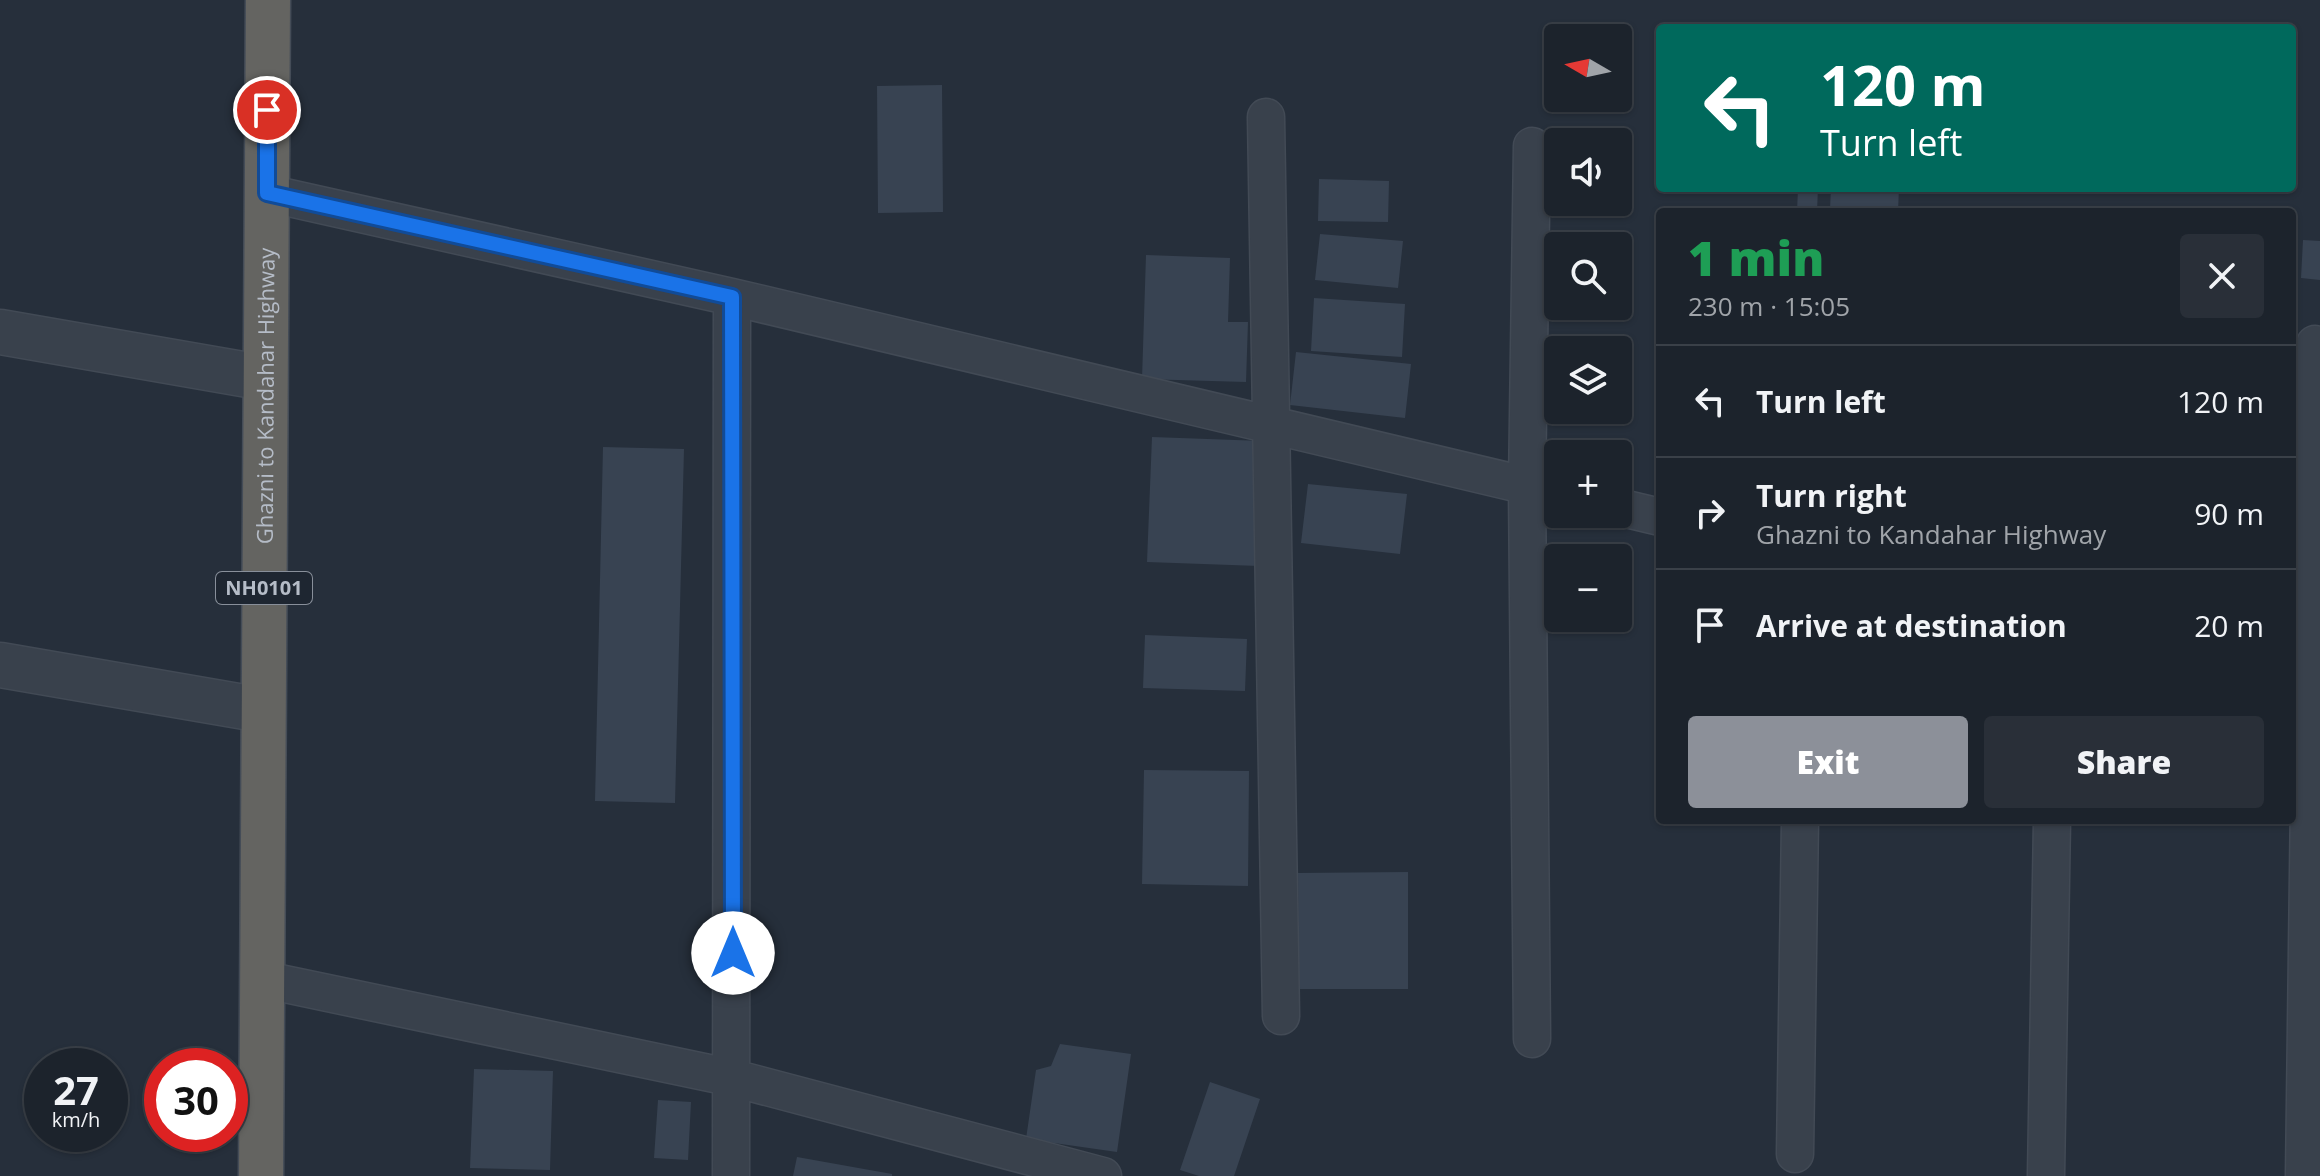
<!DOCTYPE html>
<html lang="en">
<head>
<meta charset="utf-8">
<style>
  :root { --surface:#1c232c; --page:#292f38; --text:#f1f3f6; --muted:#a0a4a9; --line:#3a4048; --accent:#8c9099 }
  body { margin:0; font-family:"Open Sans",sans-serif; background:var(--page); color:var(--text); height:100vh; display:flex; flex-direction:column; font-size:30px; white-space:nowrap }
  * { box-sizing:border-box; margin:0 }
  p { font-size:26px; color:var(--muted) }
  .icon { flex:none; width:44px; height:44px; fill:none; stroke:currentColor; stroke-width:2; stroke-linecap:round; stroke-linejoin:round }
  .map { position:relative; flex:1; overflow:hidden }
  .panel { position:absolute; left:1656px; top:208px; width:640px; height:616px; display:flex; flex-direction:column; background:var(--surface); border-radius:8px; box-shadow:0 2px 6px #0004,0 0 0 2px var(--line) }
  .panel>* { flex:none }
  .hud { position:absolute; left:1656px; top:24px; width:640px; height:168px; border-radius:8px; box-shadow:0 2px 6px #0004,0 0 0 2px var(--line); background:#00695c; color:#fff; overflow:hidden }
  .needle { width:52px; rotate:279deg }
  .fabs { position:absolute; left:1544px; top:24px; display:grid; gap:16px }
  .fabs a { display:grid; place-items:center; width:88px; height:88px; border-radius:8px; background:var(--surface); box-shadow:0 2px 6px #0004,0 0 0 2px var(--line); font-size:40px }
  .speed { position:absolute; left:24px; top:1048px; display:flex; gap:16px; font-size:40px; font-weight:700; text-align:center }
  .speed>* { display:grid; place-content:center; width:104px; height:104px; border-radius:50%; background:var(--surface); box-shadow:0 2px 6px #0004,0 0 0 2px var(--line); line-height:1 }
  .speed small { font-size:20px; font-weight:400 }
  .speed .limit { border:12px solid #d22; background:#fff; color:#111 }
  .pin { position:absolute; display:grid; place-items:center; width:68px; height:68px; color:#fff; margin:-34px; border:4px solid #fff; border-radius:50%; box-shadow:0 2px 8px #0007 }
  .me { position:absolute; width:88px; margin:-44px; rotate:0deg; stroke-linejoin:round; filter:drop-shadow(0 0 6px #0008) }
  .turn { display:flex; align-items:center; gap:28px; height:168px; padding:0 32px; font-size:36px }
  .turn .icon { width:104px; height:104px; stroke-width:2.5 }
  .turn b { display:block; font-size:56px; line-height:68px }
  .round { display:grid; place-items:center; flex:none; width:84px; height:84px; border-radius:8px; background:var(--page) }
  .head { display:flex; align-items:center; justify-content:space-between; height:136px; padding:0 32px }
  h1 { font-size:48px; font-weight:800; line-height:60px; color:#1e9e55 }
  .primary-button { display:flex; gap:16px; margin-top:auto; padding:16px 32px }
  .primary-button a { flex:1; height:92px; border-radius:8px; background:var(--accent); color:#fff; font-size:32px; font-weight:800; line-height:92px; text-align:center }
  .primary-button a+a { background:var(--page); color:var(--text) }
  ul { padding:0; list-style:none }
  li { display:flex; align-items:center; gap:24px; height:112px; padding:0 32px; border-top:2px solid var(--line) }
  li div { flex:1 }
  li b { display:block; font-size:30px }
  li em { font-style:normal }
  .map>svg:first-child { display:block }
  .building { fill:#384352 }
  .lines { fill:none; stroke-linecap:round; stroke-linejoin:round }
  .minor-casing { stroke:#424a55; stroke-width:39 }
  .tertiary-casing { stroke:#424a55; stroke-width:47 }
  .trunk-casing { stroke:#444c57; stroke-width:47 }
  .minor { stroke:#39414c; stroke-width:36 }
  .tertiary { stroke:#39414c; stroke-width:44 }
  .trunk { stroke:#646461; stroke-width:44 }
  .route-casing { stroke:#114b97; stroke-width:20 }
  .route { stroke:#1a73e8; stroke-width:14 }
  .labels { text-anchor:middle; stroke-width:8; stroke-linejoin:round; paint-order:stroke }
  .shield { fill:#1e2631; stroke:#888f9a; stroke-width:2 }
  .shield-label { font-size:20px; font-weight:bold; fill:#b5bcc7 }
  .street-label { font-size:22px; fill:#b5bcc7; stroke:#1e2631 }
</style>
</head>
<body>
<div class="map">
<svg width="2320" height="1176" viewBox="0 0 2320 1176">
  <rect width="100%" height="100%" fill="#262f3b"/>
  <path class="building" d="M942 85 943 212 878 213 877 86Z
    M1319 179 1389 181 1388 222 1318 221Z
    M1798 188H1818L1817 212H1797Z
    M1831 188H1899L1898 212 1830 209Z
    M1320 234 1403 241 1398 288 1315 280Z
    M2303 240 2320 241V280L2301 278Z
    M1146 255 1230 258 1228 322H1248L1246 382 1142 379Z
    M1314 298 1405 304 1402 357 1311 351Z
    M1296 352 1411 364 1405 418 1290 405Z
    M1152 437 1263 441 1259 566 1147 562Z
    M603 447 684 449 675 803 595 801Z
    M1308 484 1407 494 1400 554 1301 543Z
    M1145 635 1247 639 1245 691 1143 688Z
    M1144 770 1249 771 1248 886 1142 884Z
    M1408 872V989H1299L1298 873Z
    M1060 1044 1131 1054 1117 1152 1026 1139 1036 1070 1051 1066Z
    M474 1069 553 1071 550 1170 470 1168Z
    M1210 1082 1260 1099 1234 1176H1199L1180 1170Z
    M658 1100 691 1102 688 1160 654 1158Z
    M797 1157 892 1174V1176H793Z"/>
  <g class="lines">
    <defs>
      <path id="minor" d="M1266 117 1281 1016
        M1532 146 1527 485 1532 1039
        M267 193 732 297 1558 493
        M1618 507 1660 517
        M261 979 733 1078 1103 1176
        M1795 1154 1800 820
        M731 1176 732 297
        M2046 1176 2052 820
        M2304 1176 2315 344"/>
      <path id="tertiary" d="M0 332 265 378
        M0 665 262 710"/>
      <g id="trunk">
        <path id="s1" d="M261 1176 268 0"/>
      </g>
    </defs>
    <use href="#minor" class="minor-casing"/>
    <use href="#tertiary" class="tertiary-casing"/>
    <use href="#trunk" class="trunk-casing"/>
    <use href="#minor" class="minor"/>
    <use href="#tertiary" class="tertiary"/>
    <use href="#trunk" class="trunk"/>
  </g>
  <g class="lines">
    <defs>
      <path id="route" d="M267 110V193L732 297 733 953"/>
    </defs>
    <use href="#route" class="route-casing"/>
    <use href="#route" class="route"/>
  </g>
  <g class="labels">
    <rect class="shield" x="216" y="572" width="96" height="32" rx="6"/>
    <g class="shield-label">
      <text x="264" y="595">NH0101</text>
    </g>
    <g class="street-label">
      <text dy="8" stroke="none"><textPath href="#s1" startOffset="780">Ghazni to Kandahar Highway</textPath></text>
    </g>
  </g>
</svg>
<div class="fabs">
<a><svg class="needle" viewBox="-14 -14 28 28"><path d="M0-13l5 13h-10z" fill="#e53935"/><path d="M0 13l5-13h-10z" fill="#a0a4a9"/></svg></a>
<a><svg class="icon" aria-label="sound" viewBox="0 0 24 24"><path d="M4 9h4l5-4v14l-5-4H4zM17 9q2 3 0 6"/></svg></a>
<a><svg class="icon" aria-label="search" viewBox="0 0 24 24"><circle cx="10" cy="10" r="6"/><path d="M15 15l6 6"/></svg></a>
<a><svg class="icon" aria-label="layers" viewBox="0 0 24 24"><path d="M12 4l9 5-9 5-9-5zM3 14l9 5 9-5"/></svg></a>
<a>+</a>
<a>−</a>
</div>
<div class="speed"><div>27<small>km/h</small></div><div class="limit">30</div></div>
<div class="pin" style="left:267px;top:110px;background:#d93025"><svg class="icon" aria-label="arrive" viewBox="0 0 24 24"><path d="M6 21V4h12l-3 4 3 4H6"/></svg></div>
<svg class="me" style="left:733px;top:953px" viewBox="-20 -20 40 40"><circle r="19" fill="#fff"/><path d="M0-13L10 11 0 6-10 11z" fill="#1a73e8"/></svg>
<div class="hud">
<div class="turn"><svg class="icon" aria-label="left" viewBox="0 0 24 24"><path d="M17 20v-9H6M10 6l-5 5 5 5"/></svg><div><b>120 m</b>Turn left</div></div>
</div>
<section class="panel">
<div class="head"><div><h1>1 min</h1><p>230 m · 15:05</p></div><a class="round"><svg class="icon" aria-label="close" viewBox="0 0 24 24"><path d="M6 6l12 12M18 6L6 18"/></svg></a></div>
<ul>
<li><svg class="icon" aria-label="left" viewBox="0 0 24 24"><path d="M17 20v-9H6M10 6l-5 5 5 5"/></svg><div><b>Turn left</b></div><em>120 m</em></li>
<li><svg class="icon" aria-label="right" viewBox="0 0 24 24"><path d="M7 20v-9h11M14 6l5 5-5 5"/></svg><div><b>Turn right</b><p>Ghazni to Kandahar Highway</p></div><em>90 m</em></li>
<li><svg class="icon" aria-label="arrive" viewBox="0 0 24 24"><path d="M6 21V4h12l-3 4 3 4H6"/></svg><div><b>Arrive at destination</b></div><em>20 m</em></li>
</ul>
<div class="primary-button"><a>Exit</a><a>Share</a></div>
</section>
</div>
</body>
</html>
